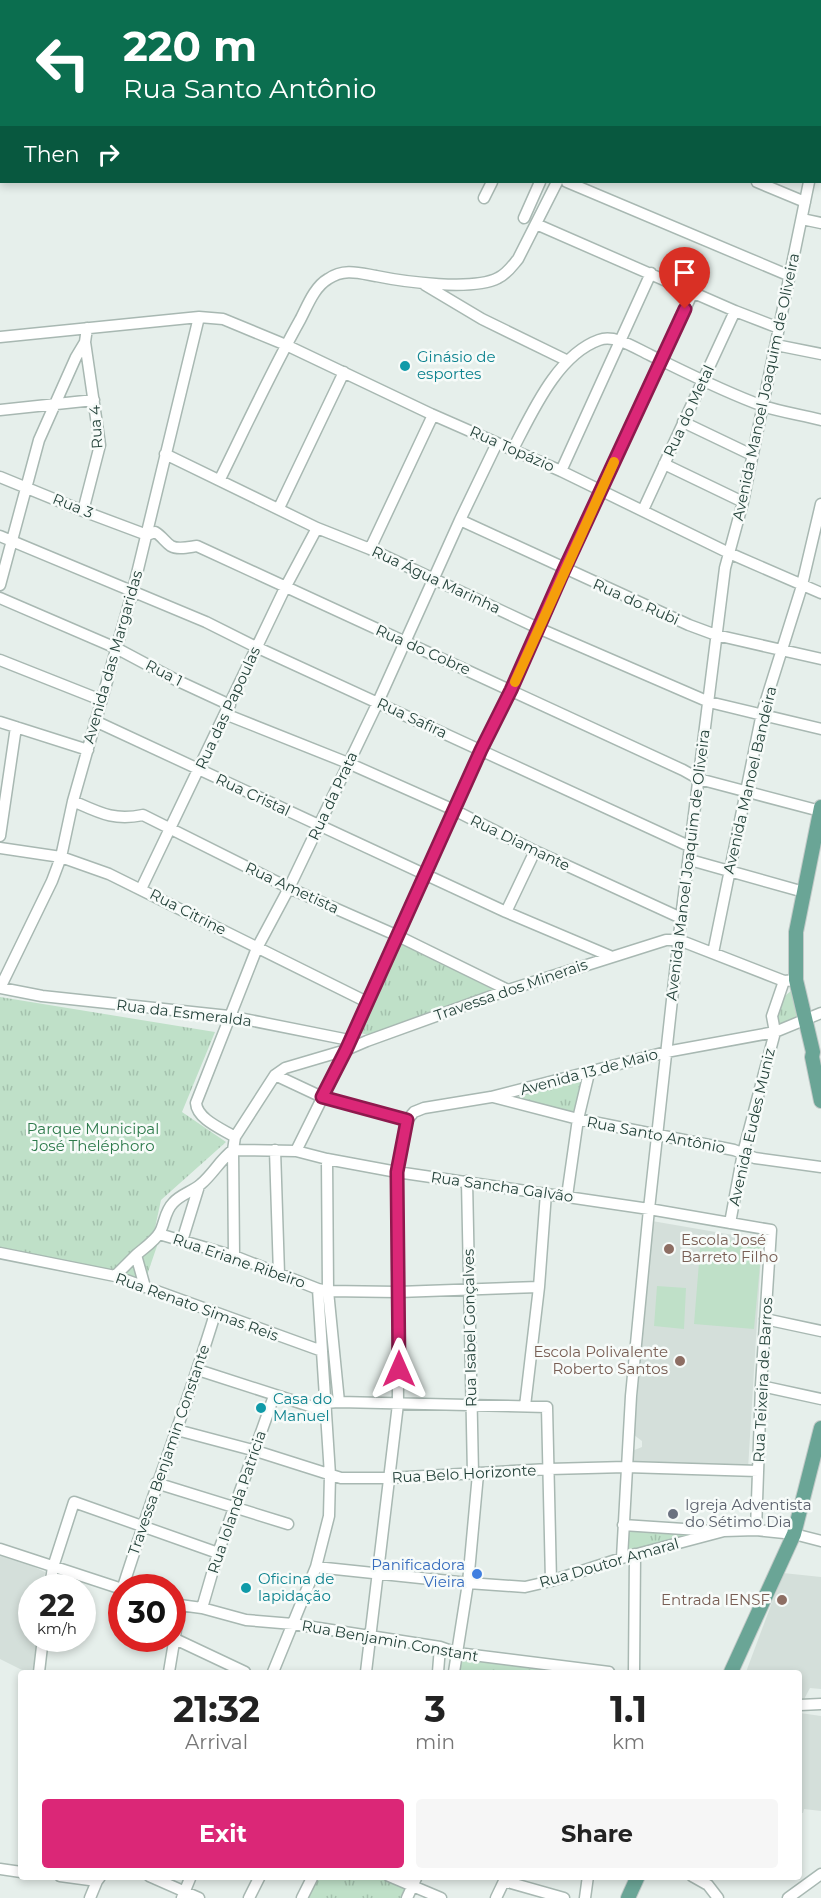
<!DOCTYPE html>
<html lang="en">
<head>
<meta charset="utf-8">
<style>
  :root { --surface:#fff; --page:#f6f6f6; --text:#222; --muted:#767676; --accent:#db2777 }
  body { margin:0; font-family:Montserrat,sans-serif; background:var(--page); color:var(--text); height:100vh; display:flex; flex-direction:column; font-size:22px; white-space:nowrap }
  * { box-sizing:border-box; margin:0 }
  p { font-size:20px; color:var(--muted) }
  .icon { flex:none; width:33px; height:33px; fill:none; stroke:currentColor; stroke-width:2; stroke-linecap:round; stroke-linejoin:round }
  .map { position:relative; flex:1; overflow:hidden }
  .details { position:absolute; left:18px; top:1670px; width:784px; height:210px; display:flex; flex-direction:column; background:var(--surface); border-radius:6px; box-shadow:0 3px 9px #0003 }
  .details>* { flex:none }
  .top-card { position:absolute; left:0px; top:0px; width:822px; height:183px; box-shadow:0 3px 9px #0003; background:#0b6e4f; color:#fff; overflow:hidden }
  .speed { position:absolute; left:18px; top:1574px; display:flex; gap:12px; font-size:30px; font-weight:700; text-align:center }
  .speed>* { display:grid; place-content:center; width:78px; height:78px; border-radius:50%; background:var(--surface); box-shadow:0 3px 9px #0003; line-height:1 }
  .speed small { font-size:15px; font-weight:400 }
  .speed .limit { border:9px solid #d22; background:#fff; color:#111 }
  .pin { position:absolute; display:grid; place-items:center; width:51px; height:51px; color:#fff; margin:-62px -26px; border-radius:50% 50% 50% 0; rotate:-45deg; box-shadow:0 0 6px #0007 }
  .pin .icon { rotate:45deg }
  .me { position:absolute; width:66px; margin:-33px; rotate:0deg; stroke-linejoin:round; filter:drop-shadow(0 0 4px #0008) }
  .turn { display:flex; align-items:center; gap:21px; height:126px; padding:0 24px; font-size:27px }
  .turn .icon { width:78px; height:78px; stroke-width:2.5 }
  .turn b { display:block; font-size:42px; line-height:51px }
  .then { display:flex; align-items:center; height:57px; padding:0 24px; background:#0003; gap:12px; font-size:22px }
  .eta { display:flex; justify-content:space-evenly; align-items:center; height:102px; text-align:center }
  .eta b { font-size:36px; font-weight:700; line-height:42px }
  .button { display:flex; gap:12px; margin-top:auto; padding:12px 24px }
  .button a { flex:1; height:69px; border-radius:6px; background:var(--accent); color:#fff; font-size:24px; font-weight:700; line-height:69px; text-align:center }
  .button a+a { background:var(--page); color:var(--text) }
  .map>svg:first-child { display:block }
  .built { fill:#d4dfda }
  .green { fill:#bfe0c8 }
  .park { fill:url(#park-tufts) }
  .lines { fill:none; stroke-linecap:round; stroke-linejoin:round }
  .minor-casing { stroke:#a8b8b2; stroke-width:13 }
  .major-casing { stroke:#c2cac8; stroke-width:16 }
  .minor { stroke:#fff; stroke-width:10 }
  .major { stroke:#6aa596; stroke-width:14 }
  .route-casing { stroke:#8e194d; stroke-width:15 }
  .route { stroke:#db2777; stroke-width:10 }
  .slow { stroke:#f59e0b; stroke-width:10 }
  .culture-dot { fill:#0f9aa8; stroke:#f7fbf9; stroke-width:2 }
  .education-dot { fill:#8d6e63; stroke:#f7fbf9; stroke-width:2 }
  .worship-dot { fill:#6b7280; stroke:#f7fbf9; stroke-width:2 }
  .shop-dot { fill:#3f7fe0; stroke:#f7fbf9; stroke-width:2 }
  .labels { text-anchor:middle; stroke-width:5; stroke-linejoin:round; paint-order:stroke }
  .culture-label { font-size:15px; fill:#0d838f; stroke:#f7fbf9; text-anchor:start }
  .street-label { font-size:15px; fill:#24423a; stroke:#f7fbf9 }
  .park-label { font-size:15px; fill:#2d7a4b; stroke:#f7fbf9 }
  .education-label { font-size:15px; fill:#785e54; stroke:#f7fbf9; text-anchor:end }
  .worship-label { font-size:15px; fill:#5b616d; stroke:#f7fbf9; text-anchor:start }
  .shop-label { font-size:15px; fill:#366cbe; stroke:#f7fbf9; text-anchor:end }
</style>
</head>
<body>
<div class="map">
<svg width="821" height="1898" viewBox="0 0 821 1898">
  <defs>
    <pattern id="park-tufts" width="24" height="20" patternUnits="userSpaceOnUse" patternTransform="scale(1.5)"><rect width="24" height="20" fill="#bfe0c8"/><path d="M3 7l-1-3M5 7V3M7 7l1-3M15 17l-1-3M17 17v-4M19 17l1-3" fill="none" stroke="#a4c1ad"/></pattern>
  </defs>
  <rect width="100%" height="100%" fill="#e6efeb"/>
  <path class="built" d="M652 1221 762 1240 748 1469 631 1465 632 1451 642 1447V1441L634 1435Z
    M0 1551 45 1572 43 1587H32V1638H38L34 1672H26L0 1659Z
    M783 1573 821 1577V1689L810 1688 802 1703 800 1702V1672H746Z
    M800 1713 821 1716V1811L804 1809 803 1813H800Z"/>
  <path class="green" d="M701 1238 762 1243 754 1329 694 1324Z
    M657 1286 686 1288 684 1329 654 1326Z"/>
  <path class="park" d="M399 942 496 991 371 1036 361 1033Z
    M794 989 799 1019 776 1027C774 1009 780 998 794 989Z
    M0 997 215 1032 182 1112 226 1142 161 1200 152 1242 157 1246 145 1281 0 1249Z
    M584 1077 575 1115 519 1098V1093Z
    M628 1529 705 1533 626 1554Z
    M460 1657 587 1672H458Z
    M317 1877H376L407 1889 402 1898H306Z"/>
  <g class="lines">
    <defs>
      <path id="minor" d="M548 0 552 2
        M820 117H821
        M820 129 821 127
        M567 182 790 276
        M757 182 805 202
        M484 198 492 182
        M524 218 540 182
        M802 219 821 223
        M536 224 735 311 779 328
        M425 285 482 319 568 361
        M0 337 199 317 223 319 286 345 431 414 561 471 729 553 821 593
        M776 345 821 354
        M0 410 94 400
        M683 422 752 455
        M513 449C532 413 557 355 599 340 615 334 635 348 650 355 687 373 724 392 763 406 781 412 802 415 821 420
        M165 454 317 528 370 549 538 628 709 702 821 729
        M664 464 743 502
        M561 471 651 273
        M0 477 83 511 147 535 155 532C162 536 165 542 171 546 178 550 189 547 197 546L683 770 699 779 820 811
        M220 479C246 426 271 372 300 320 307 307 314 287 328 279 344 268 359 273 376 276 405 282 473 291 498 278 507 274 512 266 518 259L557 182
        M279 508 344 372
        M643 510 735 311
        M83 511 100 445 85 342
        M460 520 689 625 716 635 821 659
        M0 536 206 622 256 647 691 847
        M370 549 433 415
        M0 585 39 440 76 357 85 342 87 328
        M0 598 116 648 176 680 230 705
        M0 660 101 700
        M225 714 348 763 454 810 535 851 681 918
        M95 721 506 912 610 956
        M0 722 88 750
        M73 801C100 813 114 821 143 815L289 888 398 936 508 990
        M0 836 16 727
        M0 848 61 857 109 874 367 1002
        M690 860 804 892
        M141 889 285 588 317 528
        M506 912 535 851
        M713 953 762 713 801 589 821 504
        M0 988 52 881 61 857 73 801 133 590 199 317
        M1 988 42 996 229 1016 354 1041
        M275 1075 322 1097 407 1120
        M493 1097 578 1119 734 1150 755 1158 821 1167
        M407 1120 414 1112 424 1108 491 1097 666 1052 775 1032 821 1013
        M235 1137C222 1129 197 1119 196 1103L257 948 289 888 378 702 460 520 497 443
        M275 1150 279 1274
        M296 1151 346 1050 481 750 511 690 564 570 693 292
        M327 1159 328 1291 339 1402
        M467 1181 473 1474
        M567 1196 578 1119 589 1073
        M730 1223 743 1153 775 1032 772 1016 784 981
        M159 1234 234 1256 318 1289 328 1291 398 1292 539 1287
        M182 1241 199 1186
        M0 1253 115 1276 322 1351
        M234 1256 233 1150 296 1151 327 1159 397 1172 649 1209 771 1230 761 1386 756 1530
        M115 1276 136 1255
        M145 1287 136 1255C144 1248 155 1241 160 1232 165 1222 165 1211 173 1203 181 1194 192 1192 201 1184 213 1174 220 1160 233 1150L235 1137 275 1075 285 1068 346 1050 367 1041 508 990 666 940H679L784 981 796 980
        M765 1319 821 1331
        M198 1370 325 1411
        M761 1386 821 1399
        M324 1403 339 1402 547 1407 551 1581
        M525 1406 539 1287 546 1193
        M177 1430 256 1451 341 1478H389L549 1469 626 1467 758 1471
        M156 1483 288 1524
        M623 1525 714 1531
        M0 1549 122 1589
        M622 1558 631 1396 649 1209 681 918 725 568 743 502 809 182
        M316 1567 468 1583 525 1587 551 1581 622 1558 724 1531 756 1530 794 1534 821 1541
        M50 1587 53 1567 74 1502 218 1553
        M123 1587C152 1495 187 1406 215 1314
        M172 1604 202 1608 246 1620 293 1624 440 1647 457 1653 609 1672
        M202 1608 218 1553 274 1396
        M175 1639 245 1672
        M39 1672 43 1638
        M169 1672 180 1606
        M273 1672 316 1567 329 1516 330 1475 318 1289
        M366 1672 398 1404 397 1172 407 1120
        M438 1672 440 1647
        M454 1672 468 1583 478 1474
        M634 1672 635 1554
        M800 1705 821 1704
        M0 1869 21 1872
        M60 1876 97 1881
        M149 1876 199 1898
        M389 1876 441 1898
        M692 1876 708 1885 718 1898
        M504 1881 564 1898
        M90 1898 97 1881 100 1877
        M182 1898 191 1876
        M249 1898 260 1876
        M302 1898 313 1876
        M407 1898 417 1876
        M496 1898 506 1877
        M585 1898 588 1876
        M788 1898 821 1874"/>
      <path id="major" d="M821 807 796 932V980L813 1052 812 1057 821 1101
        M731 1672 794 1534 821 1428
        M628 1898 638 1876"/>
    </defs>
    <use href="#minor" class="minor-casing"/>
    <use href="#major" class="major-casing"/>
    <use href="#minor" class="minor"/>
    <use href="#major" class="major"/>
  </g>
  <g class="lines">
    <defs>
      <path id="route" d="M399 1369 397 1172 407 1120 322 1097 346 1050 481 750 511 690 564 570 685 309"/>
    </defs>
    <use href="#route" class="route-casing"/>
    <use href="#route" class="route"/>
    <path class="slow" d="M515 682 614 462"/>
  </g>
  <g class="culture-dot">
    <circle cx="405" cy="366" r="6"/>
    <circle cx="261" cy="1408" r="6"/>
    <circle cx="246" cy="1588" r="6"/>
  </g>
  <g class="education-dot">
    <circle cx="669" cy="1249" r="6"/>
    <circle cx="680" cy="1361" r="6"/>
    <circle cx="782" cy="1600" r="6"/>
  </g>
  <circle class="worship-dot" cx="673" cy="1514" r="6"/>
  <circle class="shop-dot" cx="477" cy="1574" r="6"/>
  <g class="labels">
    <g class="culture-label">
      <text x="417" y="362">Ginásio de<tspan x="417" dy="17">esportes</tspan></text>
      <text x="273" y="1404">Casa do<tspan x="273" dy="17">Manuel</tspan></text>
      <text x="258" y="1584">Oficina de<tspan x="258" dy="17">lapidação</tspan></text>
    </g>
    <g class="street-label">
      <text transform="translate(766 387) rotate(-78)" y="5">Avenida Manoel Joaquim de Oliveira</text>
      <text transform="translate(689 411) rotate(-65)" y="5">Rua do Metal</text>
      <text transform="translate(96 427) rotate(-94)" y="5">Rua 4</text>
      <text transform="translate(512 449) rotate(24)" y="5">Rua Topázio</text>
      <text transform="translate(73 506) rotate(22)" y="5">Rua 3</text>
      <text transform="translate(436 580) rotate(25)" y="5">Rua Água Marinha</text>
      <text transform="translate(636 602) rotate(24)" y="5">Rua do Rubi</text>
      <text transform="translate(423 650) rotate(24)" y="5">Rua do Cobre</text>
      <text transform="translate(113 657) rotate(-74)" y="5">Avenida das Margaridas</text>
      <text transform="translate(164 673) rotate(27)" y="5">Rua 1</text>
      <text transform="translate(228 708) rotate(-65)" y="5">Rua das Papoulas</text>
      <text transform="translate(412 718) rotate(25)" y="5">Rua Safira</text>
      <text transform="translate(750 780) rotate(-77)" y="5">Avenida Manoel Bandeira</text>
      <text transform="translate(253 795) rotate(25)" y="5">Rua Cristal</text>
      <text transform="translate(333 796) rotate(-65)" y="5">Rua da Prata</text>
      <text transform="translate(520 843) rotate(26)" y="5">Rua Diamante</text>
      <text transform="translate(688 865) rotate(-83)" y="5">Avenida Manoel Joaquim de Oliveira</text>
      <text transform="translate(292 888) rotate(25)" y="5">Rua Ametista</text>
      <text transform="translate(188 912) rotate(27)" y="5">Rua Citrine</text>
      <text transform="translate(511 990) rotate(-19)" y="5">Travessa dos Minerais</text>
      <text transform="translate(184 1013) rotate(7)" y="5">Rua da Esmeralda</text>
      <text transform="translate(589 1072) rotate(-15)" y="5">Avenida 13 de Maio</text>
      <text transform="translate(752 1127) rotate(-77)" y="5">Avenida Eudes Muniz</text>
      <text transform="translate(656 1135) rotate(11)" y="5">Rua Santo Antônio</text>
      <text transform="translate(502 1187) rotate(8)" y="5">Rua Sancha Galvão</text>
      <text transform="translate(239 1261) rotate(19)" y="5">Rua Eriane Ribeiro</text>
      <text transform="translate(197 1307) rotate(20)" y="5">Rua Renato Simas Reis</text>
      <text transform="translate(470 1328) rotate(-91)" y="5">Rua Isabel Gonçalves</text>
      <text transform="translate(763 1380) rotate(-87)" y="5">Rua Teixeira de Barros</text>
      <text transform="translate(169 1450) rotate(-71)" y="5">Travessa Benjamin Constante</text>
      <text transform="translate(464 1474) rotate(-3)" y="5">Rua Belo Horizonte</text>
      <text transform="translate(237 1502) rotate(-71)" y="5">Rua Iolanda Patrícia</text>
      <text transform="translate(609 1563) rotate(-16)" y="5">Rua Doutor Amaral</text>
      <text transform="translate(390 1641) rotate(10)" y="5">Rua Benjamin Constant</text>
    </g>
    <g class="park-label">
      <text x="93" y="1134">Parque Municipal<tspan x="93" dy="17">José Theléphoro</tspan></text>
    </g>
    <g class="education-label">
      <text x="681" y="1245" text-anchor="start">Escola José<tspan x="681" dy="17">Barreto Filho</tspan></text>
      <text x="668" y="1357">Escola Polivalente<tspan x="668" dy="17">Roberto Santos</tspan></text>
      <text x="770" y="1605">Entrada IENSF</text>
    </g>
    <g class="worship-label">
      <text x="685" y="1510">Igreja Adventista<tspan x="685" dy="17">do Sétimo Dia</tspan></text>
    </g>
    <g class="shop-label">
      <text x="465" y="1570">Panificadora<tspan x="465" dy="17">Vieira</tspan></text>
    </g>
  </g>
</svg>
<div class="speed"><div>22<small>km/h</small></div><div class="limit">30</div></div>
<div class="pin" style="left:685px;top:309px;background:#d93025"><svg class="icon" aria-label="arrive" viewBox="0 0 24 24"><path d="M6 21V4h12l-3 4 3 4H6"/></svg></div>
<svg class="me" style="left:399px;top:1369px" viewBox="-20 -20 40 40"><path d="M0-17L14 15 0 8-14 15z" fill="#db2777" stroke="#fff" stroke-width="4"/></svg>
<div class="top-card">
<div class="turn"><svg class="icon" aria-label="left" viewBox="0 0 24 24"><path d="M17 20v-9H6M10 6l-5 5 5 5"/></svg><div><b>220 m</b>Rua Santo Antônio</div></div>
<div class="then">Then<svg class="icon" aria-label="right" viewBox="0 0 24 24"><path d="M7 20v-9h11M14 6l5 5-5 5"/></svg></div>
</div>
<section class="details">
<div class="eta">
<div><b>21:32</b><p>Arrival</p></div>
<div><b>3</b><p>min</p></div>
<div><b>1.1</b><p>km</p></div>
</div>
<div class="button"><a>Exit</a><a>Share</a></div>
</section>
</div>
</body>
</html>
